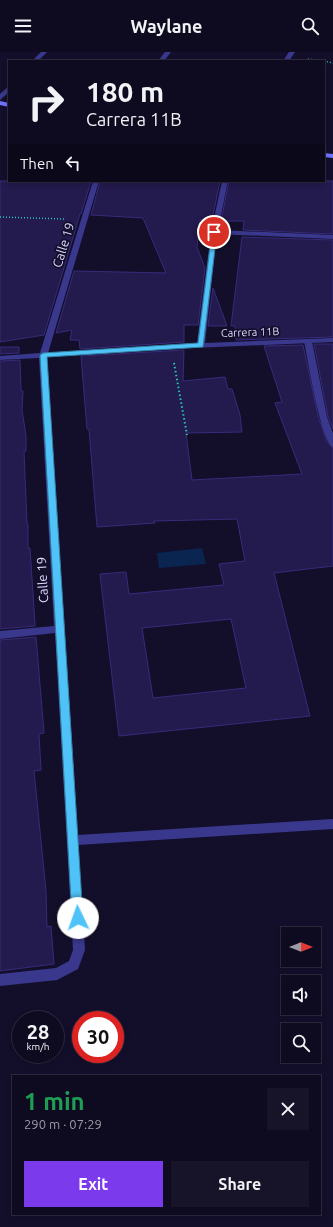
<!DOCTYPE html>
<html lang="en">
<head>
<meta charset="utf-8">
<style>
  :root { --surface:#0e0b20; --page:#171429; --text:#f1f3f6; --muted:#9b9ba5; --line:#2e2b3e; --accent:#7c3aed }
  body { margin:0; font-family:Ubuntu,sans-serif; background:var(--page); color:var(--text); height:100vh; display:flex; flex-direction:column; font-size:15px; white-space:nowrap }
  * { box-sizing:border-box; margin:0 }
  p { font-size:13px; color:var(--muted) }
  .icon { flex:none; width:22px; height:22px; fill:none; stroke:currentColor; stroke-width:2; stroke-linecap:round; stroke-linejoin:round }
  .map { position:relative; flex:1; overflow:hidden }
  .details { position:absolute; left:12px; top:1023px; width:309px; height:140px; display:flex; flex-direction:column; background:var(--surface); border-radius:0px; box-shadow:0 2px 6px #0003,0 0 0 1px var(--line) }
  .details>* { flex:none }
  .hud { position:absolute; left:8px; top:8px; width:317px; height:122px; border-radius:0px; box-shadow:0 2px 6px #0003,0 0 0 1px var(--line); background:#0e0b20; color:var(--text); overflow:hidden }
  .needle { width:26px; rotate:90deg }
  .fabs { position:absolute; left:281px; top:875px; display:grid; gap:8px }
  .fabs a { display:grid; place-items:center; width:40px; height:40px; border-radius:0px; background:var(--surface); box-shadow:0 2px 6px #0003,0 0 0 1px var(--line); font-size:20px }
  .speed { position:absolute; left:12px; top:959px; display:flex; gap:8px; font-size:20px; font-weight:700; text-align:center }
  .speed>* { display:grid; place-content:center; width:52px; height:52px; border-radius:50%; background:var(--surface); box-shadow:0 2px 6px #0003,0 0 0 1px var(--line); line-height:1 }
  .speed small { font-size:10px; font-weight:400 }
  .speed .limit { border:6px solid #d22; background:#fff; color:#111 }
  .pin { position:absolute; display:grid; place-items:center; width:34px; height:34px; color:#fff; margin:-17px; border:2px solid #fff; border-radius:50%; box-shadow:0 1px 4px #0007 }
  .me { position:absolute; width:44px; margin:-22px; rotate:357deg; stroke-linejoin:round; filter:drop-shadow(0 0 3px #0008) }
  .turn { display:flex; align-items:center; gap:14px; height:84px; padding:0 12px; font-size:18px }
  .turn .icon { width:52px; height:52px; stroke-width:2.5 }
  .turn b { display:block; font-size:28px; line-height:34px }
  .then { display:flex; align-items:center; height:38px; padding:0 12px; background:#0003; gap:8px; font-size:15px }
  .round { display:grid; place-items:center; flex:none; width:42px; height:42px; border-radius:0px; background:var(--page) }
  .overview { display:flex; align-items:center; justify-content:space-between; height:68px; padding:0 12px }
  h1 { font-size:24px; font-weight:700; line-height:30px; color:#1e9e55 }
  .primary-button { display:flex; gap:8px; margin-top:auto; padding:8px 12px }
  .primary-button a { flex:1; height:46px; border-radius:0px; background:var(--accent); color:#fff; font-size:16px; font-weight:700; line-height:46px; text-align:center }
  .primary-button a+a { background:var(--page); color:var(--text) }
  header { display:flex; justify-content:space-between; align-items:center; height:52px; padding:0 12px; background:var(--surface); font-size:18px; font-weight:700 }
  .map>svg:first-child { display:block }
  .water { fill:#092550 }
  .building { fill:#231a4d; stroke:#382b7b; fill-rule:evenodd }
  .lines { fill:none; stroke-linecap:round; stroke-linejoin:round }
  .path-far1 { stroke:#29c4b6; stroke-width:1.5; stroke-dasharray:1 2; stroke-linecap:butt }
  .path { stroke:#29c4b6; stroke-width:2; stroke-dasharray:1.5 2.5; stroke-linecap:butt }
  .lane { fill:#39388d; fill-rule:evenodd }
  .street { fill:#39388d; fill-rule:evenodd }
  .secondary { fill:#7171ff; fill-rule:evenodd }
  .route { fill:#4fc3f7; stroke:#337fa1 }
  .labels { text-anchor:middle; stroke-width:3.5; stroke-linejoin:round; paint-order:stroke }
  .far-street-label { font-size:11px; fill:#dddaff; stroke:#130f2b }
  .street-label { font-size:13px; fill:#dddaff; stroke:#130f2b }
</style>
</head>
<body>
<header><svg class="icon" aria-label="menu" viewBox="0 0 24 24"><path d="M4 6h16M4 12h16M4 18h16"/></svg>Waylane<svg class="icon" aria-label="search" viewBox="0 0 24 24"><circle cx="10" cy="10" r="6"/><path d="M15 15l6 6"/></svg></header>
<div class="map">
<svg width="333" height="1175" viewBox="0 0 333 1175">
  <rect width="100%" height="100%" fill="#130f2b"/>
  <path class="water" d="M202 496 206 512 159 516 157 501Z"/>
  <path class="building" d="M0 129H91L81 162H80L44 283 0 290Z
    M100 129H220L212 168H200L197 195 205 216 198 273H184V290L80 297 79 288H70L72 278 56 281 74 219 166 221 143 166 91 163Z
    M229 129H333V182L243 178 244 169H221Z
    M242 185 333 188V285L236 288 235 274H231Z
    M213 236 227 274H208Z
    M314 292H333V377L328 365Z
    M303 293 318 364 327 390 333 396V514L274 521 310 664 119 684 100 522 126 520 129 542 224 533 219 512 245 509 237 467 154 469 155 471 97 475 89 377H87L81 304 184 298 183 329 225 325 228 337H232L240 363 242 380 186 381 192 428 302 422 275 351 282 350 264 294ZM231 567 246 636 153 646 142 576Z
    M0 295H19V301L0 302Z
    M20 308 21 339H23L22 358 26 384V399H24L27 472H28V496H30L35 572V574L0 577V309Z
    M36 585 44 681 39 682 41 718 34 719 46 839 47 875 51 874 54 912 0 919V588Z"/>
  <g class="lines">
    <path class="path-far1" d="M308 7 321 9
      M324 9 333 11
      M0 165 65 167"/>
    <path class="path" d="M174 311 187 383"/>
    <path class="lane" d="M305 287H311L312 289 327 365 333 381V395C321 391 307 304 304 289Z"/>
    <path class="street" d="M41 0H47L38 9H32Z
      M165 0H171L164 9H158Z
      M289 0H295L289 9H283Z
      M9 34V40L0 48V42Z
      M93 129H99L48 301 197 291 211 180 222 129H228L218 178 333 183V187L217 182 205 291 333 286V290L170 297 47 305 78 783 333 767V777L78 793 85 898 78 917 57 928 0 934V922L56 916 69 909 73 898 55 581 0 587V579L54 574 39 306 0 308V304L40 301Z"/>
    <path class="secondary" d="M0 49 9 51V55L0 53Z
      M324 101 333 102V106L324 105Z"/>
  </g>
  <path class="route" d="M212 179 217 180 203 295 47 305 83 866 81 870 78 872 74 870 72 866 40 303 43 301 198 291Z"/>
  <g class="labels">
    <g class="far-street-label">
      <text transform="translate(250 280) rotate(-2)" y="4">Carrera 11B</text>
    </g>
    <g class="street-label">
      <text transform="translate(63 193) rotate(-73)" y="5">Calle 19</text>
      <text transform="translate(42 528) rotate(-93)" y="5">Calle 19</text>
    </g>
  </g>
</svg>
<div class="fabs">
<a><svg class="needle" viewBox="-14 -14 28 28"><path d="M0-13l5 13h-10z" fill="#e53935"/><path d="M0 13l5-13h-10z" fill="#9b9ba5"/></svg></a>
<a><svg class="icon" aria-label="sound" viewBox="0 0 24 24"><path d="M4 9h4l5-4v14l-5-4H4zM17 9q2 3 0 6"/></svg></a>
<a><svg class="icon" aria-label="search" viewBox="0 0 24 24"><circle cx="10" cy="10" r="6"/><path d="M15 15l6 6"/></svg></a>
</div>
<div class="speed"><div>28<small>km/h</small></div><div class="limit">30</div></div>
<div class="pin" style="left:214px;top:180px;background:#d93025"><svg class="icon" aria-label="arrive" viewBox="0 0 24 24"><path d="M6 21V4h12l-3 4 3 4H6"/></svg></div>
<svg class="me" style="left:78px;top:866px" viewBox="-20 -20 40 40"><circle r="19" fill="#fff"/><path d="M0-13L10 11 0 6-10 11z" fill="#4fc3f7"/></svg>
<div class="hud">
<div class="turn"><svg class="icon" aria-label="right" viewBox="0 0 24 24"><path d="M7 20v-9h11M14 6l5 5-5 5"/></svg><div><b>180 m</b>Carrera 11B</div></div>
<div class="then">Then<svg class="icon" aria-label="left" viewBox="0 0 24 24"><path d="M17 20v-9H6M10 6l-5 5 5 5"/></svg></div>
</div>
<section class="details">
<div class="overview"><div><h1>1 min</h1><p>290 m · 07:29</p></div><a class="round"><svg class="icon" aria-label="close" viewBox="0 0 24 24"><path d="M6 6l12 12M18 6L6 18"/></svg></a></div>
<div class="primary-button"><a>Exit</a><a>Share</a></div>
</section>
</div>
</body>
</html>
